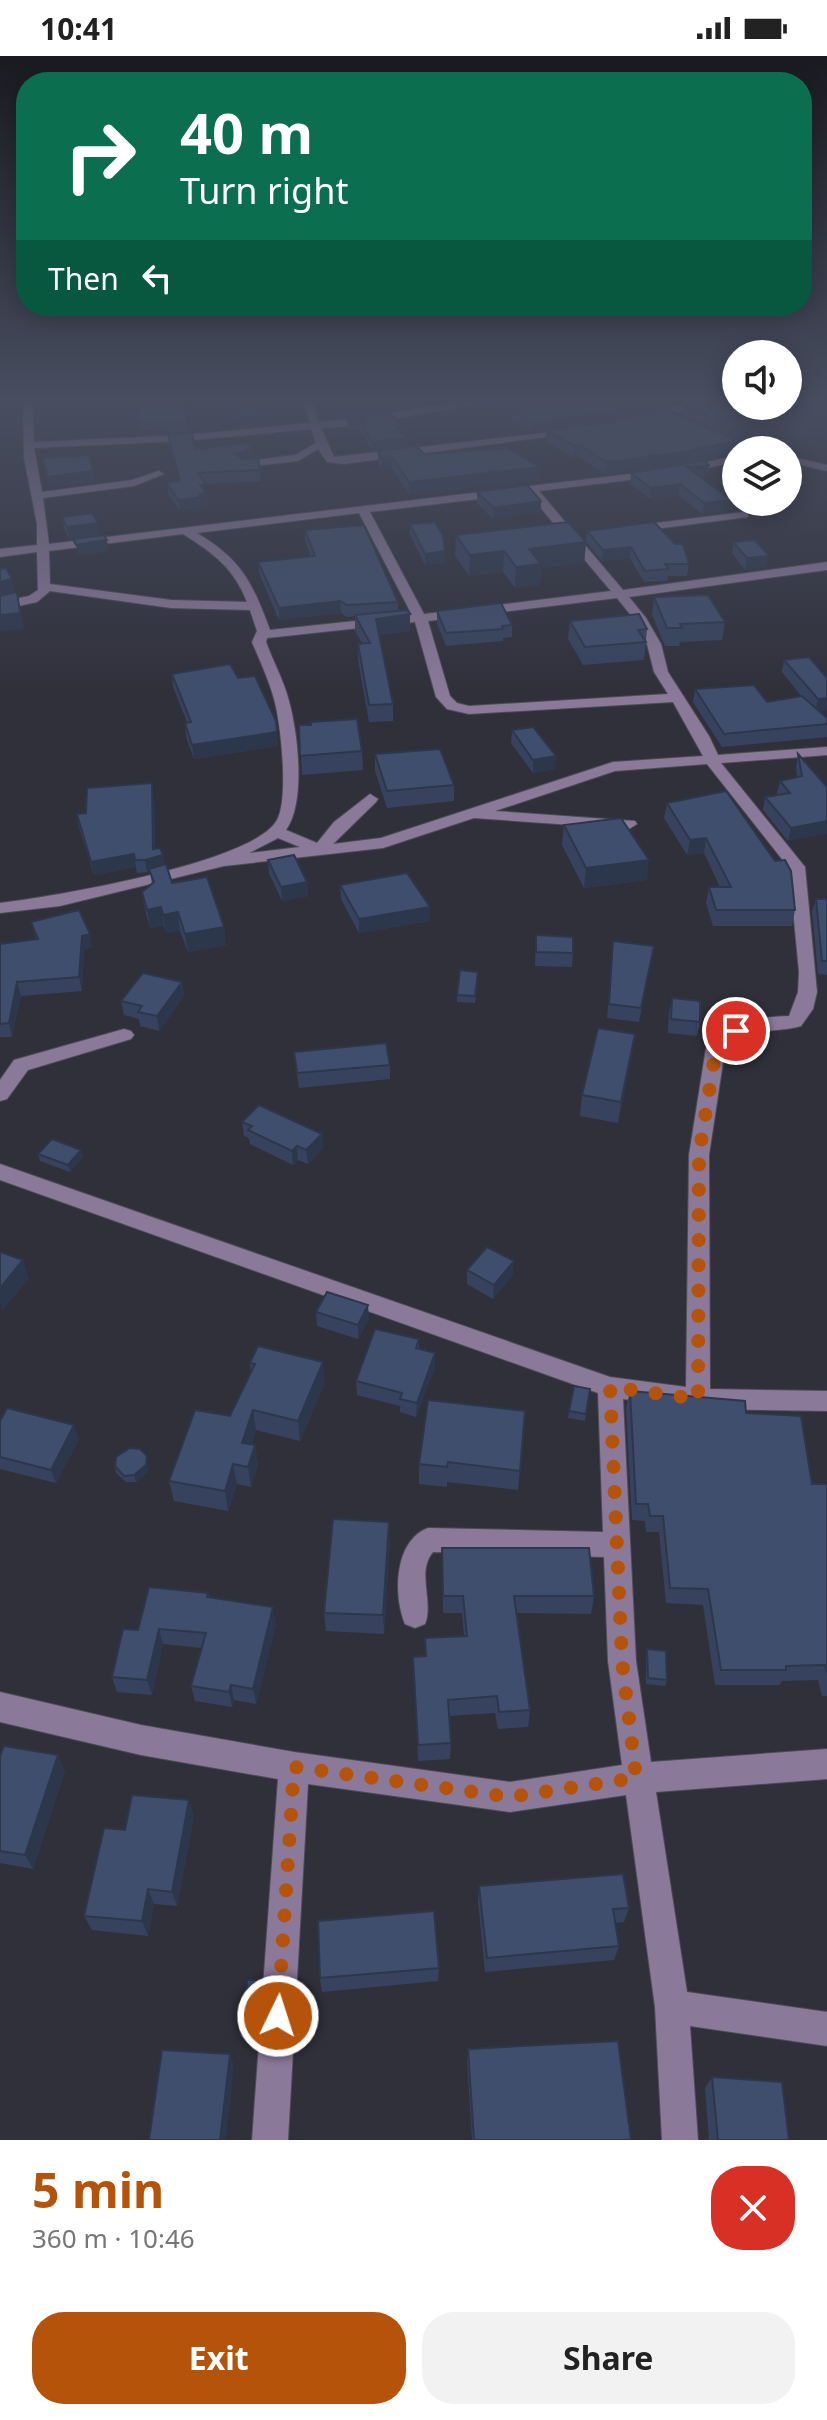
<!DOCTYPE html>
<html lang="en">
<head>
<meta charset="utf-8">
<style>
  :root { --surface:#fff; --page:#f2f2f2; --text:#222; --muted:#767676; --accent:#b45309 }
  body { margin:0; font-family:"Noto Sans",sans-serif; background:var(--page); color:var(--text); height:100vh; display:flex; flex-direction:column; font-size:30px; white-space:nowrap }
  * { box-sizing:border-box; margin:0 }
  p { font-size:26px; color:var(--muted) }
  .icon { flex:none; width:44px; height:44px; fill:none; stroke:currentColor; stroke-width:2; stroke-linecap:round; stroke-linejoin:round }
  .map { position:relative; height:2084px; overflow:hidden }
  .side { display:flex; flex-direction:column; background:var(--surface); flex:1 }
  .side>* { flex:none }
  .hud { position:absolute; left:16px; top:16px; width:796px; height:244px; border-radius:32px; box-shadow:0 4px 20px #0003; background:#0b6e4f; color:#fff; overflow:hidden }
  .fabs { position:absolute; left:722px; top:284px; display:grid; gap:16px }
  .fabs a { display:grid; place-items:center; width:80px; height:80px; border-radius:50%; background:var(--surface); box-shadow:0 4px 20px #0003; font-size:40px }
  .pin { position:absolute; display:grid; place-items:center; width:68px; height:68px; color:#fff; margin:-34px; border:4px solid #fff; border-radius:50%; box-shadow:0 2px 8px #0007 }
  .me { position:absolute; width:88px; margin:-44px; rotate:4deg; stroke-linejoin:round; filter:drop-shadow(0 0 6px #0008) }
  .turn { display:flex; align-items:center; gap:28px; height:168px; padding:0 32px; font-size:36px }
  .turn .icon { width:104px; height:104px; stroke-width:2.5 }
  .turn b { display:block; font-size:56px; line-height:68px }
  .then { display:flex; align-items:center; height:76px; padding:0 32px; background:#0003; gap:16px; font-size:30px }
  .round { display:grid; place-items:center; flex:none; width:84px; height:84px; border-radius:32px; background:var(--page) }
  .overview { display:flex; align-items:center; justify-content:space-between; height:136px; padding:0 32px }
  h1 { font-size:48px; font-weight:700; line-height:60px; color:var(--accent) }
  .cta { display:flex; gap:16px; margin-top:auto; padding:16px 32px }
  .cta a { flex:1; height:92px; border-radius:32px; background:var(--accent); color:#fff; font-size:32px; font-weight:700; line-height:92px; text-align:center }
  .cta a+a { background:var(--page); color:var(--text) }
  .status { display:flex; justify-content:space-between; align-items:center; height:56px; padding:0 40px; background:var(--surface); direction:ltr }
  .status svg { height:22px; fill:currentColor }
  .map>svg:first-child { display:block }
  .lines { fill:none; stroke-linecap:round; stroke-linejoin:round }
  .minor-casing { stroke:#4c4c56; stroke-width:2 }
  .minor { fill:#8b7999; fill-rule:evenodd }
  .wall { fill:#37435e }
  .shaded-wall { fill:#2d374c }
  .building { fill:#404e6d; stroke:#2d374c; stroke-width:2 }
  .route { stroke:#b45309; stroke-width:14; stroke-dasharray:0 25.2 }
</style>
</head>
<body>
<div class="status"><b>10:41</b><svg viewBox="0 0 49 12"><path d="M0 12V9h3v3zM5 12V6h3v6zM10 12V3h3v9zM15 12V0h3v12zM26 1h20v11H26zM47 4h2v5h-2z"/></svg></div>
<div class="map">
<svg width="827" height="2084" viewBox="0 0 827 2084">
  <rect width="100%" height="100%" fill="#30303b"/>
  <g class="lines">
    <defs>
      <path id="minor" d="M23 346H33L34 386 184 379 310 367 303 346H313L319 366C375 363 431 345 487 346L354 370 321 372 334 401 570 374 575 377 344 408 327 406 318 393 298 405 244 411 240 410V406L295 399 316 387 311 373 184 385 34 392 42 436 132 424 159 415 164 418 134 430 43 442 49 488 671 413 736 400V406L671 419 539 435 623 534 827 506V514L629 541 646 562 661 588 668 616 709 680 718 699 827 691V699L721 707 805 811 817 936 813 953 801 970C774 978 746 969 725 993L709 1099 710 1333 827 1335V1355L698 1353 623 1343 636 1605 651 1706 827 1693V1723L656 1736 687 1936 827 1956V1990L690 1970 698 2084H662L655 1951 626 1739 510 1756 308 1728 288 2084H252L278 1723 141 1699 0 1666V1636L141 1669 294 1696 510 1726 622 1709 608 1605 604 1501 433 1496C416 1516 434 1546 425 1568L415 1572 405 1568C393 1539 394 1485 428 1472L603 1476 598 1337 0 1124V1108L610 1321 686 1331 689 1099 706 992C724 965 758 961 789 960L798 936 799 916 789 812 707 708 615 715 495 755 635 765 637 768 629 773 474 762 383 792 224 810 60 850 0 857V847C51 841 254 807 277 764 289 742 281 668 274 643 269 624 260 605 252 586L257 575 250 554 171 552 50 535 37 546 0 554V546L29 540 38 534 37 496 0 501V493L37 489V468L24 402ZM528 437 611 535 424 558 370 456ZM359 457 412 559 270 574C252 526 242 504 197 477ZM183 478C213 497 234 512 247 546L171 544 50 528 49 495ZM617 542 634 563 647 588 654 616 668 638 469 650 457 647 450 640 428 565ZM415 566 436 641 447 653 469 658 673 646 703 700 613 706 381 782 333 788 376 746 378 743 370 738 334 766 317 787 286 774C306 746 298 678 289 645 284 625 273 605 266 586L267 582ZM278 782 300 791 249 797Z
        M688 346 747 350 730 355 696 350 649 365 644 362Z
        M788 400 827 409V415L788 406Z
        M744 456 748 457V461L632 476 626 473 632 470Z
        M124 973 131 975 134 979 131 983 28 1014 7 1043 0 1045V1024L14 1004Z"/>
    </defs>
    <use href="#minor" class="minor-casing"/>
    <use href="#minor" class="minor"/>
  </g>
  <path class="wall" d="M218 346H251L263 358 264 366 239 369Z
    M336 346H379L380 355 341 361 336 350Z
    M490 346H604L619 364 531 376 490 349Z
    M684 348 790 365 712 372 683 358Z
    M390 357 402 377 407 391 424 398 540 411 539 424 409 438 392 413 382 414 378 407V395H372L360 374 348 373 347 364Z
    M138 365 188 366 189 376 139 374Z
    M546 374 737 385 735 397 671 410 605 418 579 401 574 402 546 386Z
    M168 378 195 393 251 392 252 402 260 414 261 425 206 428 207 448 202 449V452L180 455 168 438 167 427 179 426 170 389Z
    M709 409 707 420H700L729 454 702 458 678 439 650 443 630 427 631 417Z
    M477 436 541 456 493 463 477 447Z
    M62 461 98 467 99 479 69 483 64 472Z
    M410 468 445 495V507L425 509 410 479Z
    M305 474 398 546V555L410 558V575L379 579 393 648V665L369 666 358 604V588L362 587 355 575V560L347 561 341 557 279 564 259 517 258 506 311 500 305 485Z
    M587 475 689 508 687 520H668L667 525 644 526 630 502 602 505 586 486Z
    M456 479 586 486 584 507 541 512 540 529 515 532 503 516 469 520 455 500Z
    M733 486 767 511 745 514 732 497Z
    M654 541 725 566 722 584 680 586 679 590H665L652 559Z
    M437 555 512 569V581L503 582V585L446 590 437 567Z
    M570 565 647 573 644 604 583 609 568 583Z
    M784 604 827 622V654L819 655 827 662V681L722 691 693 646 695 633 767 646 801 640 782 616Z
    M172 618 238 622 278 690 194 703 186 681 185 667 187 666 173 631Z
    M299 669 362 695 363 714 302 719Z
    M512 674 555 713 533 717 511 687Z
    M375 698 454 729V745L387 752 375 715Z
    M798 698 827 731 788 785 763 754 765 741 778 739 777 737 780 725 797 721 796 711Z
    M154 740 155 792 163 799 164 809 172 827 224 871 226 889 188 896 180 875 166 877 164 870 150 872 145 854 142 836 152 828 150 816 137 817 136 811 94 819 79 771 77 758 86 757Z
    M667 747 795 854 792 870H713L706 847 709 831H720L704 797 687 799 664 762Z
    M564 769 647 824 584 832 562 789Z
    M268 804 307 826 308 840 282 845 269 817Z
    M340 829 430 865 359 877 341 843Z
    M816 843H827V919L818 918 812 856Z
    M31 866 92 891 84 893 82 935 21 940 12 981H0V888L36 883Z
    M536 879 573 897 572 911 535 910Z
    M613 885 651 904 639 966 607 962Z
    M478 923 475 947 457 946V939Z
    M182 926 184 940 159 975 140 970 139 963 124 959 121 945Z
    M672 942 700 966 697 980 668 977 669 956Z
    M294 996 390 1009V1023L299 1032Z
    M632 999 618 1067 580 1060 582 1039Z
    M242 1066 322 1078 323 1092 308 1108 298 1104 293 1109 250 1088 249 1082 244 1080Z
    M81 1094 83 1101 70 1116 40 1105 38 1098Z
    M467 1214 513 1219 493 1243 467 1228Z
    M316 1256 369 1263 358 1283 317 1270Z
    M419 1283V1293L435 1297V1311L416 1361 400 1356V1350L357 1339 356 1325Z
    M250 1307 325 1327 300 1385 256 1374 251 1389H255L258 1409 251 1431 237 1428 228 1455 174 1445 169 1425 230 1360 251 1316Z
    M574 1330 590 1333 585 1365 568 1362Z
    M630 1335 746 1357 812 1428H827V1640H822L818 1624 782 1625 780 1629H715L703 1549 666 1547 659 1476H646L645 1465 632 1464 626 1352Z
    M525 1355 518 1434 447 1426V1431L419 1428V1408Z
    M0 1365 79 1383 56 1427 0 1413Z
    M148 1407V1416L136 1426H126L116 1417 115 1410Z
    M390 1485 384 1578 326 1575 324 1557Z
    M442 1492 594 1540 591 1558 517 1557 530 1654 528 1671 498 1673 495 1657 449 1660 451 1687 450 1703 418 1705 413 1601 425 1600V1582L464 1580 462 1557H443Z
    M208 1537 209 1541 276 1567 256 1648 234 1644 232 1651 195 1645 191 1630 202 1592 163 1588 152 1639 117 1636 112 1621 138 1574Z
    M647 1593 667 1624 665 1630 646 1628V1600Z
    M0 1700 65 1715 33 1813 0 1807Z
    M189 1744 194 1760 177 1850 154 1848 148 1880 92 1874 84 1860 125 1774Z
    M479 1830 629 1852 624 1866 615 1867 619 1890 614 1904 485 1916 478 1845Z
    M439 1912 438 1925 322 1936 320 1922Z
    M259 1924 260 1928 257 1977H246L245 1973Z
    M468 1993 631 2084H472L467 2005Z
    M712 2021 789 2084H709L705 2032Z"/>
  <path class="shaded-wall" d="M380 347V355L341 361V353Z
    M791 354 790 365 712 372 713 362Z
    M620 355 619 364 531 376 532 366Z
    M263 358 264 366 239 369V361Z
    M407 382V391L372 395V386Z
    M737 385 735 397 671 410 605 418 606 406Z
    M580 389 579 401 574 402 575 390Z
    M251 392 252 403 236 409 235 398Z
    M392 401V413L382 414V402Z
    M709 409 707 420 686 422 687 411Z
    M540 411 539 424 409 438V426Z
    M93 415 95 426 49 432 47 421Z
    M206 428 207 448 202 449V452L180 455 178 444 200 429Z
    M680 428 678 439 650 443 651 432Z
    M731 444 729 454 702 458 704 447Z
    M541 445V456L493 463 494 452Z
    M98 467 99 479 69 483 67 471Z
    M107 484 109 496 78 500 76 489Z
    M586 486 584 507 541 512 540 529 515 532 516 511 529 493Z
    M631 491 630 502 602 505 603 494Z
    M445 495V507L425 509V498Z
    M504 495 503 516 469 520 470 499Z
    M769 500 767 511 745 514 747 502Z
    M12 523 16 540 0 544V526Z
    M17 536 24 573 0 576V559Z
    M340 545 341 557 279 564V552Z
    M410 558V575L376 579V563Z
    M827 642V654L815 656 818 643Z
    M277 676 278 690 194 703 192 689Z
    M556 700 555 713 533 717V704Z
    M152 727 154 740 155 801 163 799 165 812 147 817 145 804 153 793Z
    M827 765V778L788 785 791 772Z
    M706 782 704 797 687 799 690 784Z
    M134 798 136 811 94 819 91 806Z
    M649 804 647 824 584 832 586 812Z
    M307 826 308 840 282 845 281 831Z
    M161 851 164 870 150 872 147 854Z
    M430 851V865L359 877V863Z
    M178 856 180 875 166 877 163 859Z
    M224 871 226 889 188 896 185 878Z
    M90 878 92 891 84 893 82 935 79 921 82 880Z
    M17 926 21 940 12 981 9 967Z
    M182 926 184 940 159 975 157 960Z
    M635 978 632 999 618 1067 621 1046Z
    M322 1078 323 1092 308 1108 306 1094Z
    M297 1090 298 1104 293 1109 292 1095Z
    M81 1094 83 1101 70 1116 68 1109Z
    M23 1204 29 1223 2 1255 0 1248V1232Z
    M514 1205 513 1219 493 1243 494 1229Z
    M368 1249 369 1263 358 1283V1269Z
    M435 1297V1311L416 1361 417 1347Z
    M323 1306 325 1327 300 1385 298 1365Z
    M253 1354 256 1374 245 1407 242 1387Z
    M74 1369 79 1383 56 1427 51 1414Z
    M255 1389 258 1409 251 1431 248 1411Z
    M147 1400 148 1407V1416L136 1426 134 1419Z
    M233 1408 237 1428 228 1455 225 1435Z
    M389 1466 390 1485 384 1578 383 1559Z
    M273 1551 276 1567 256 1648 253 1633Z
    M159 1573 163 1588 152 1639 147 1624Z
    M231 1629 234 1644 232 1651 229 1636Z
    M58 1699 65 1715 33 1813 25 1799Z
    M189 1744 194 1760 177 1850 172 1836Z
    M148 1833 154 1848 148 1880 142 1865Z
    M259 1924 260 1928 257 1977 255 1973Z
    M230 1998 234 2010 226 2084H220Z"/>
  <path class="building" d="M136 346H184L188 366 138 365Z
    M224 346H251L263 358 239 361Z
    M338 346H379L380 347 341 353Z
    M500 346H604L620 355 532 366Z
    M690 346H720L732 348 736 346V350H786L791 354 713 362 684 348Z
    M665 352 737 385 672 398 606 406 580 389 575 390 546 374 620 365Z
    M390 357 402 370 397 371 407 382 372 386 360 364H347Z
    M192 377 195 393 248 387 251 392 235 398 243 403 258 402 260 414 198 417 206 428 200 429 206 437 199 438 201 441 178 444 167 427 180 425 168 378Z
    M416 390 424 398 507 392 540 411 409 426 392 401 382 402 378 395Z
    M89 399 93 415 47 421 43 402Z
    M704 405 709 409 687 411 731 444 704 447 680 428 651 432 631 417Z
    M527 429 541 445 494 452 477 436Z
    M92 457 98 467 67 471 62 461Z
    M435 466 443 480 445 495 425 498 410 468Z
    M568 466 586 486 529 493 541 508 516 511 504 495 470 499 456 479Z
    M654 466 675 488H683L689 508H665L669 513 645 515 631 491 603 494 587 475Z
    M364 469 398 546 347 549 340 545 279 552 258 506 315 500 305 474Z
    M104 479 107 484 76 489 73 483Z
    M755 484 769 500 747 502 733 486Z
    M6 512 12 523 0 526V513Z
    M17 536 20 557 0 559V540Z
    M708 539 725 566 680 568 682 572H667L654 541Z
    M501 547 512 569 502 570 503 573 446 577 437 555Z
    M407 554 410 558 376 563 393 648 369 649 358 588 370 587 355 559Z
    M639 558 647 573 638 574 646 586 585 591 570 565Z
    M809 601 827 622V642L818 643 784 604Z
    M230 608 238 622 255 620 276 665 277 676 192 689 185 667 191 666 172 618Z
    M754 629 767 646 802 640 827 662V668L724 678 695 633Z
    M357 663 362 695 300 700 299 669H311V666Z
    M533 671 556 700 533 704 512 674Z
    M440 693 454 729 387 735 375 698Z
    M798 698 827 731V765L791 772 765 741 790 737 780 725 802 720Z
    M152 727 153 793 160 792 163 799 145 804H135L134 798 91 806 77 758 86 757 87 732Z
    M726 735 775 805 785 804 791 815 795 854H716L709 831H731L706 782 690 784 667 747Z
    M621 762 649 804 586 812 564 769Z
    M294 799 307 826 281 831 268 804Z
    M166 808 172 827 207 821 224 871 185 878 178 856 163 859 161 851 147 854 142 836 154 826 149 813Z
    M407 817 430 851 359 863 340 829Z
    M816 843H827V905H822Z
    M79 854 90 878 82 880 79 921 17 926 9 967 0 968V888L38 883 31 866Z
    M536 879 573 881V897L536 896Z
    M613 885 654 890 641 952 609 948Z
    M460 914 478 916 475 940 457 939Z
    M143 917 182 926 157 960 138 956 142 950 121 945Z
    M672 942 700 945V966L671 963Z
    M598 972 635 978 621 1046 582 1039Z
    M386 987 390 1009 297 1017 294 996Z
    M259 1049 322 1078 306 1094 297 1090 292 1095 248 1074 252 1070 242 1066Z
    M52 1083 81 1094 68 1109 38 1098Z
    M487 1191 514 1205 494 1229 467 1214Z
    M0 1196 23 1204 0 1232Z
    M327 1236 368 1249 358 1269 316 1256Z
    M375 1273 419 1283 416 1292 435 1297 417 1347 400 1343 402 1337 356 1325Z
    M258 1290 323 1306 298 1365 253 1354 242 1387 255 1389 248 1411 233 1408 225 1435 169 1425 195 1354 230 1360 255 1308 250 1307Z
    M574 1330 590 1333 586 1358 569 1355Z
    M630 1335 745 1345 746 1357 801 1360 812 1428H827V1616L825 1609 786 1610V1614H721L708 1533 670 1532 663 1460H650L648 1448H636Z
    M428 1344 525 1355 520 1415 448 1406 447 1411 419 1408Z
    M7 1352 74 1369 51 1414 0 1401V1365Z
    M130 1392 140 1393 147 1400 146 1409 134 1419 124 1420 115 1410 116 1401Z
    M333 1463 389 1466 383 1559 324 1557Z
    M442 1492H589L594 1540H514L530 1654 499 1656 497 1640 448 1644 451 1687 418 1689 413 1601 426 1600 425 1582 467 1580 463 1540H443Z
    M149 1531 208 1537 207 1541 273 1551 253 1633 231 1629 229 1636 191 1630 206 1577 159 1573 147 1624 112 1621 123 1573 138 1574Z
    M647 1593 666 1595 667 1624 648 1622Z
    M4 1690 58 1699 25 1799 0 1795V1700Z
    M132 1739 189 1744 172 1836 148 1833 142 1865 84 1860 104 1772 125 1774Z
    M623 1818 629 1852 613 1853 619 1890 487 1902 479 1830Z
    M434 1855 439 1912 320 1922 318 1865Z
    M247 1924H259L255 1973H245Z
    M618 1985 631 2084H474L468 1993Z
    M162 1994 230 1998 220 2084H149Z
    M712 2021 782 2026 789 2084H718Z"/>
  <linearGradient id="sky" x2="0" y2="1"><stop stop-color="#1a1a20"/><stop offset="0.54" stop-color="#484e60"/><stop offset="1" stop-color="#484e60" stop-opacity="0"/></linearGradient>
  <rect width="827" height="638" fill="url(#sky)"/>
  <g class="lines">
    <path class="route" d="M278 1960 294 1711 510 1741 636 1722 622 1605 610 1331 698 1343 699 1099 716 992 722 982 736 975"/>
  </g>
</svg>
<div class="fabs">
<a><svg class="icon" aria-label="sound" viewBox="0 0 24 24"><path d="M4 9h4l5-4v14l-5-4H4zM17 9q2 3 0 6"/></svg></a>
<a><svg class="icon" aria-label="layers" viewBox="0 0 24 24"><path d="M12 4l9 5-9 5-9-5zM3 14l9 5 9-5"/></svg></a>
</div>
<div class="pin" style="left:736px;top:975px;background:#d93025"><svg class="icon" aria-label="arrive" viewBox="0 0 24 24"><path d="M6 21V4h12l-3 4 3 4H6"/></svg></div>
<svg class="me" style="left:278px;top:1960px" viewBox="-20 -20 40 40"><circle r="17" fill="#b45309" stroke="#fff" stroke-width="3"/><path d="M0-11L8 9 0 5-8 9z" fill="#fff"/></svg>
<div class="hud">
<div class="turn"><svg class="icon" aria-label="right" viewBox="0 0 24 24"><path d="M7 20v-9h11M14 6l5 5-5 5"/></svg><div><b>40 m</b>Turn right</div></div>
<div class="then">Then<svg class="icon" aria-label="left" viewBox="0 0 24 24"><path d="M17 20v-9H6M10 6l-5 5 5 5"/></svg></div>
</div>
</div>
<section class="side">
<div class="overview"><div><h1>5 min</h1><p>360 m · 10:46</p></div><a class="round" style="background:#d93025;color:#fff"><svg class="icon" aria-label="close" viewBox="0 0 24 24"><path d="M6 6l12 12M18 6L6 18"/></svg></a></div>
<div class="cta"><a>Exit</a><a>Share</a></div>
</section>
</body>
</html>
